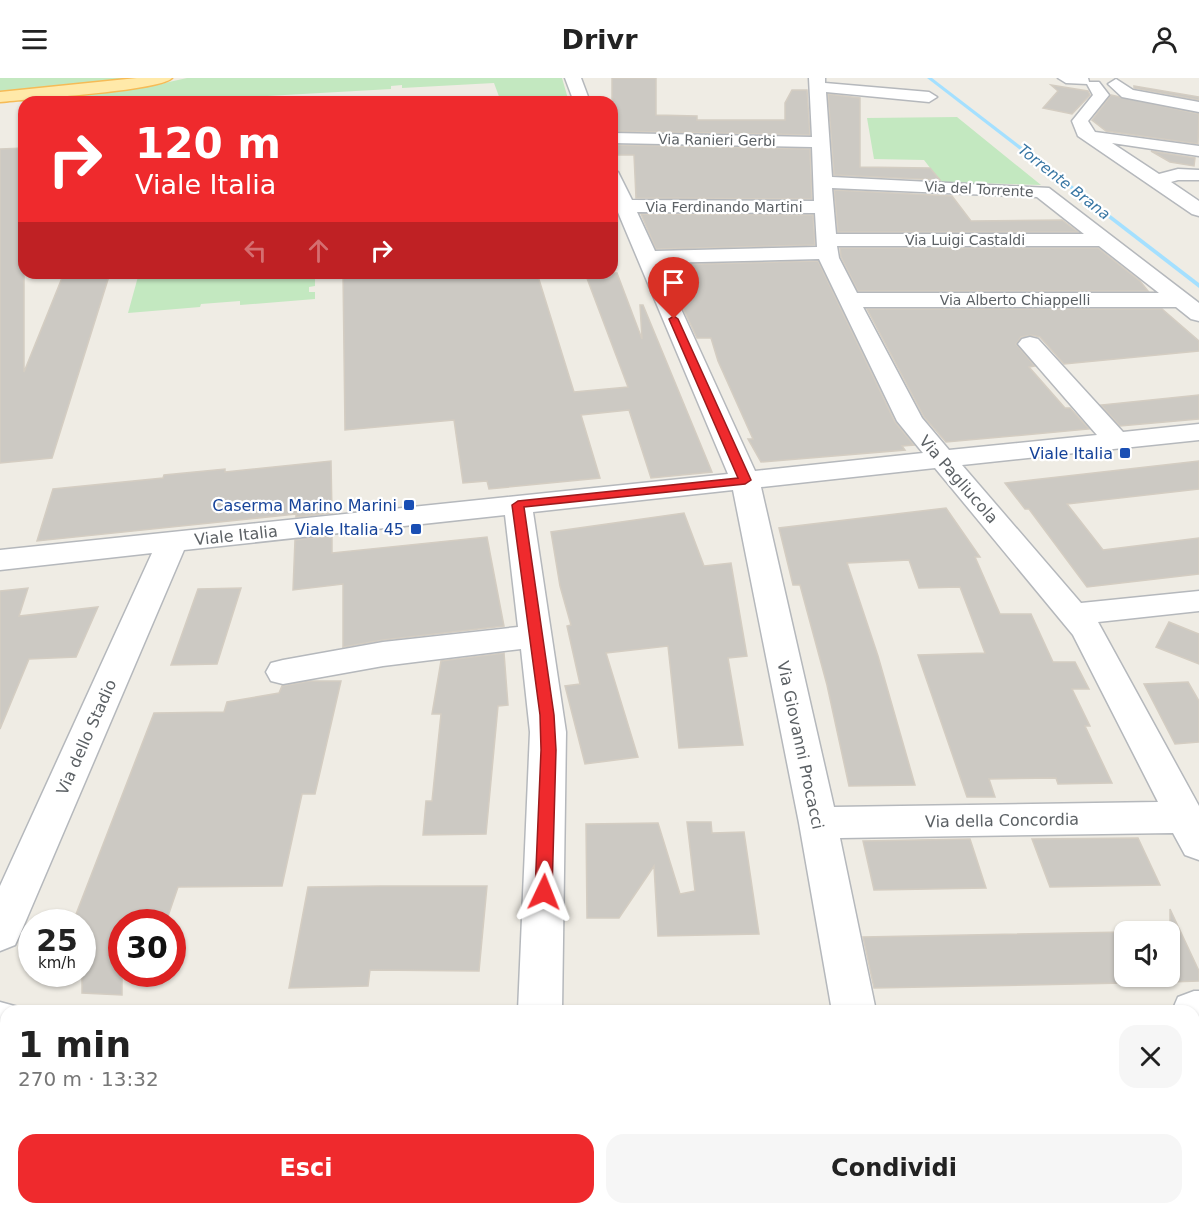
<!DOCTYPE html>
<html lang="it">
<head>
<meta charset="utf-8">
<style>
  :root { --surface:#fff; --page:#f6f6f6; --text:#222; --muted:#767676; --accent:#ef2a2d }
  body { margin:0; font-family:"DejaVu Sans",sans-serif; background:var(--page); color:var(--text); height:100vh; display:flex; flex-direction:column; font-size:22px; white-space:nowrap }
  * { box-sizing:border-box; margin:0 }
  p { font-size:20px; color:var(--muted) }
  .icon { flex:none; width:33px; height:33px; fill:none; stroke:currentColor; stroke-width:2; stroke-linecap:round; stroke-linejoin:round }
  .map { position:relative; flex:1; overflow:hidden }
  .panel { position:absolute; left:0px; top:927px; width:1200px; height:210px; display:flex; flex-direction:column; background:var(--surface); border-radius:18px 18px 0 0; box-shadow:0 2px 4px #0004 }
  .panel>* { flex:none }
  .hud { position:absolute; left:18px; top:18px; width:600px; height:183px; border-radius:18px; box-shadow:0 2px 4px #0004; background:#ef2a2d; color:#fff; overflow:hidden }
  .fabs { position:absolute; left:1114px; top:843px; display:grid; gap:12px }
  .fabs a { display:grid; place-items:center; width:66px; height:66px; border-radius:12px; background:var(--surface); box-shadow:0 2px 4px #0004; font-size:30px }
  .speed { position:absolute; left:18px; top:831px; display:flex; gap:12px; font-size:30px; font-weight:700; text-align:center }
  .speed>* { display:grid; place-content:center; width:78px; height:78px; border-radius:50%; background:var(--surface); box-shadow:0 2px 4px #0004; line-height:1 }
  .speed small { font-size:15px; font-weight:400 }
  .speed .limit { border:9px solid #d22; background:#fff; color:#111 }
  .pin { position:absolute; display:grid; place-items:center; width:51px; height:51px; color:#fff; margin:-62px -26px; border-radius:50% 50% 50% 0; rotate:-45deg; box-shadow:0 0 6px #0007 }
  .pin .icon { rotate:45deg }
  .me { position:absolute; width:66px; margin:-33px; rotate:2deg; stroke-linejoin:round; filter:drop-shadow(0 0 4px #0008) }
  .turn { display:flex; align-items:center; gap:21px; height:126px; padding:0 18px; font-size:27px }
  .turn .icon { width:78px; height:78px; stroke-width:2.5 }
  .turn b { display:block; font-size:42px; line-height:51px }
  .lanes { display:flex; align-items:center; height:57px; padding:0 18px; background:#0003; justify-content:center; gap:30px; direction:ltr }
  .lanes .off { opacity:.35 }
  .round { display:grid; place-items:center; flex:none; width:63px; height:63px; border-radius:18px; background:var(--page) }
  .summary { display:flex; align-items:center; justify-content:space-between; height:102px; padding:0 18px }
  h1 { font-size:36px; font-weight:700; line-height:45px }
  .cta { display:flex; gap:12px; margin-top:auto; padding:12px 18px }
  .cta a { flex:1; height:69px; border-radius:18px; background:var(--accent); color:#fff; font-size:24px; font-weight:700; line-height:69px; text-align:center }
  .cta a+a { background:var(--page); color:var(--text) }
  header { display:flex; justify-content:space-between; align-items:center; height:78px; padding:0 18px; background:var(--surface); font-size:27px; font-weight:700 }
  .map>svg:first-child { display:block }
  .green { fill:#c3e8c0 }
  .lines { fill:none; stroke-linecap:round; stroke-linejoin:round }
  .stream { fill:#a4e0ff; fill-rule:evenodd }
  .building { fill:#ccc9c3; stroke:#d4cdc2; stroke-width:1.5 }
  .minor-casing { stroke:#b5b8bc; stroke-width:3 }
  .major-casing { stroke:#f6bb56; stroke-width:3 }
  .minor { fill:#fff; fill-rule:evenodd }
  .major { fill:#ffe9a9; fill-rule:evenodd }
  .route { fill:#ef2a2d; stroke:#9b1b1d; stroke-width:1.5 }
  .transit-dot { fill:#1a4fb4; stroke:#fff; stroke-width:2 }
  .labels { text-anchor:middle; stroke-width:4.5; stroke-linejoin:round; paint-order:stroke }
  .far-street-label { font-size:14px; fill:#5c6165; stroke:#fff }
  .far-water-label { font-size:15px; font-style:italic; fill:#3876a3; stroke:#fff }
  .transit-label { font-size:16px; fill:#164399; stroke:#fff; text-anchor:end }
  .street-label { font-size:16px; fill:#5c6165; stroke:#fff }
</style>
</head>
<body>
<header><svg class="icon" aria-label="menu" viewBox="0 0 24 24"><path d="M4 6h16M4 12h16M4 18h16"/></svg>Drivr<svg class="icon" aria-label="person" viewBox="0 0 24 24"><circle cx="12" cy="8" r="4"/><path d="M4 21q1-7 8-7t8 7"/></svg></header>
<div class="map">
<svg width="1199" height="1137" viewBox="0 0 1199 1137">
  <rect width="100%" height="100%" fill="#efece4"/>
  <path class="green" d="M0 0H139L0 14Z
    M187 0H562L569 24H501L494 5 402 10V7L391 8V11L161 24H40L59 19 142 10Z
    M957 39 1041 107 941 104 924 82 874 81 867 40Z
    M139 195H315V208L309 209V214H315V221L240 227V223L201 226 200 229 128 235Z
    M6 995V1131H281L280 1137H0V1009Z"/>
  <g class="lines">
    <path class="stream" d="M927 0H932L1199 205V210Z"/>
  </g>
  <path class="building" d="M612 0H656V37L697 38V42H785V25L792 12H807L810 57 612 53Z
    M1051 7 1088 13 1090 17 1072 36 1043 30 1058 13Z
    M1134 8 1199 19V22L1134 10Z
    M828 16 860 20V89L930 90 940 102 834 97Z
    M1111 17 1199 36 1198 66 1106 53 1092 42Z
    M612 67 810 71 812 121 636 120 634 77H612Z
    M24 70V294L64 195H110L52 380 0 385V71Z
    M1151 73 1195 80 1194 88 1170 84Z
    M834 112 952 118 971 143 1062 142 1078 154H838Z
    M641 136 813 137 815 167 656 171Z
    M840 170H1098L1140 203 1148 213H858L841 179Z
    M818 183 895 344 914 367 902 368 905 372 761 384 748 361H753L718 283 711 260H697L663 187Z
    M343 195H537L574 314 628 309 585 195H617L642 261 640 227H643L712 394 651 400 629 332 581 337 600 400 489 411 487 403 463 405 454 342 345 352Z
    M867 231H1162L1199 263V273L1064 286 1040 259 1031 257 1021 259 1016 266 1035 288 1029 289 1065 330H1070L1089 351 946 364 924 339Z
    M1199 317V341L1120 348 1101 327Z
    M331 383 332 435 296 439V436L37 463 53 411 163 400 164 397 225 391V394Z
    M1199 383V411L1067 426 1103 472 1199 460V496L1087 509 1029 431H1025L1005 405Z
    M946 430 980 479H975L1000 536H1031L1053 584H1075L1089 611H1072L1090 648H1085L1112 705 1058 706 1056 700 989 701 995 719H967L918 577 985 575 960 509 919 510 909 482 847 485 878 578 915 707 849 708 827 607 800 507H793L779 450Z
    M684 435 704 488 731 485 747 578 728 580 743 667 679 670 668 568 606 575 638 679 585 686 565 608 580 606 567 548 571 547 560 508 551 454Z
    M332 458V475L487 459 504 548 383 562 343 569V506L293 512 295 462Z
    M28 510 19 538 98 529 76 579 29 581 0 651V513Z
    M241 510 217 586 171 587 198 511Z
    M1169 544 1199 556V586L1156 569Z
    M504 575 508 627 498 628 486 756 423 757 426 723H432L441 636H432L441 583Z
    M310 603H341L315 716H302L282 808 178 809 166 844H122V917L82 915V844H73L154 635 224 634 227 624 279 615 282 608Z
    M1188 604 1199 623V664L1175 666 1144 606Z
    M687 744H711L712 755 744 754 759 856 658 858 654 788 619 840H587L586 746 658 745 680 816 695 813Z
    M1138 760 1160 807 1050 809 1032 761Z
    M970 761 986 810 874 812 863 763Z
    M381 808H487L479 893 370 892 368 908 289 910 308 809Z
    M1170 831 1199 893V903L1170 904Z
    M1125 854V905L874 910 863 859Z"/>
  <g class="lines">
    <defs>
      <path id="minor" d="M565 0H581L590 24H574Z
        M809 0H825V5L929 14 937 19 929 24 826 14 832 99 1049 110 1199 225V243L1191 241 1176 229H863L922 340 949 372 1097 357 1018 266 1022 261 1030 259 1038 261 1123 354 1199 346V362L962 387 1081 525 1199 513V533L1098 544 1199 728V782L1185 777 1173 755 840 760 876 933H832L799 745 733 412 533 434 566 654 562 933H518L530 654 521 571 383 588 283 606 271 603 266 594 271 585 283 582 383 564 518 549 505 437 184 472 21 854 15 867 0 873V808L152 475 0 492V472L728 396 612 120V93L618 94 632 122 814 123 812 69 612 65V55L812 59ZM832 110 1037 119 1084 156H836ZM637 134 815 135 817 169 655 173ZM837 168H1099L1159 215H857L839 180ZM819 181 897 343 923 375 755 393 660 185ZM935 390 1073 557 1158 724 834 729 761 409Z
        M1058 0H1088L1089 4H1099L1109 17 1088 43 1095 54 1199 68V78L1112 65 1159 96 1178 91 1199 92V102H1178L1171 104 1199 123V138L1192 136 1078 58 1072 43 1093 17 1087 6 1066 5Z
        M1116 1 1133 12 1199 24V34L1122 19 1108 6Z
        M1194 913H1199V955H1194V933H1172L1178 919Z
        M0 924 22 930 23 933H6V966H0Z
        M866 1131H916L917 1137H867Z"/>
      <path id="major" d="M137 0H172C160 13 26 21 0 24V14Z"/>
    </defs>
    <use href="#minor" class="minor-casing"/>
    <use href="#major" class="major-casing"/>
    <use href="#minor" class="minor"/>
    <use href="#major" class="major"/>
  </g>
  <path class="route" d="M674 238 678 241 751 402 745 406 524 429 554 637 556 672 552 814 550 819 544 821 538 819 535 814 541 672 540 637 512 427 518 423 738 400 669 241Z"/>
  <g class="transit-dot">
    <rect x="1119" y="369" width="12" height="12" rx="3"/>
    <rect x="403" y="421" width="12" height="12" rx="3"/>
    <rect x="410" y="445" width="12" height="12" rx="3"/>
  </g>
  <g class="labels">
    <g class="far-street-label">
      <text transform="translate(717 62) rotate(1)" y="5">Via Ranieri Gerbi</text>
      <text transform="translate(979 111) rotate(3)" y="5">Via del Torrente</text>
      <text x="724" y="134">Via Ferdinando Martini</text>
      <text x="965" y="167">Via Luigi Castaldi</text>
      <text x="1015" y="227">Via Alberto Chiappelli</text>
    </g>
    <g class="far-water-label">
      <text transform="translate(1064 104) rotate(38)" y="5">Torrente Brana</text>
    </g>
    <g class="transit-label">
      <text x="1113" y="381">Viale Italia</text>
      <text x="397" y="433">Caserma Marino Marini</text>
      <text x="404" y="457">Viale Italia 45</text>
    </g>
    <g class="street-label">
      <text transform="translate(959 401) rotate(49)" y="6">Via Pagliucola</text>
      <text transform="translate(236 457) rotate(-6)" y="6">Viale Italia</text>
      <text transform="translate(86 659) rotate(-66)" y="6">Via dello Stadio</text>
      <text transform="translate(801 667) rotate(78)" y="6">Via Giovanni Procacci</text>
      <text transform="translate(1002 742) rotate(-1)" y="6">Via della Concordia</text>
    </g>
  </g>
</svg>
<div class="fabs">
<a><svg class="icon" aria-label="sound" viewBox="0 0 24 24"><path d="M4 9h4l5-4v14l-5-4H4zM17 9q2 3 0 6"/></svg></a>
</div>
<div class="speed"><div>25<small>km/h</small></div><div class="limit">30</div></div>
<div class="pin" style="left:674px;top:241px;background:#d93025"><svg class="icon" aria-label="arrive" viewBox="0 0 24 24"><path d="M6 21V4h12l-3 4 3 4H6"/></svg></div>
<svg class="me" style="left:544px;top:814px" viewBox="-20 -20 40 40"><path d="M0-17L14 15 0 8-14 15z" fill="#ef2a2d" stroke="#fff" stroke-width="4"/></svg>
<div class="hud">
<div class="turn"><svg class="icon" aria-label="right" viewBox="0 0 24 24"><path d="M7 20v-9h11M14 6l5 5-5 5"/></svg><div><b>120 m</b>Viale Italia</div></div>
<div class="lanes"><svg class="icon off" aria-label="left" viewBox="0 0 24 24"><path d="M17 20v-9H6M10 6l-5 5 5 5"/></svg><svg class="icon off" aria-label="ahead" viewBox="0 0 24 24"><path d="M12 20V5M6 11l6-6 6 6"/></svg><svg class="icon" aria-label="right" viewBox="0 0 24 24"><path d="M7 20v-9h11M14 6l5 5-5 5"/></svg></div>
</div>
<section class="panel">
<div class="summary"><div><h1>1 min</h1><p>270 m · 13:32</p></div><a class="round"><svg class="icon" aria-label="close" viewBox="0 0 24 24"><path d="M6 6l12 12M18 6L6 18"/></svg></a></div>
<div class="cta"><a>Esci</a><a>Condividi</a></div>
</section>
</div>
</body>
</html>
